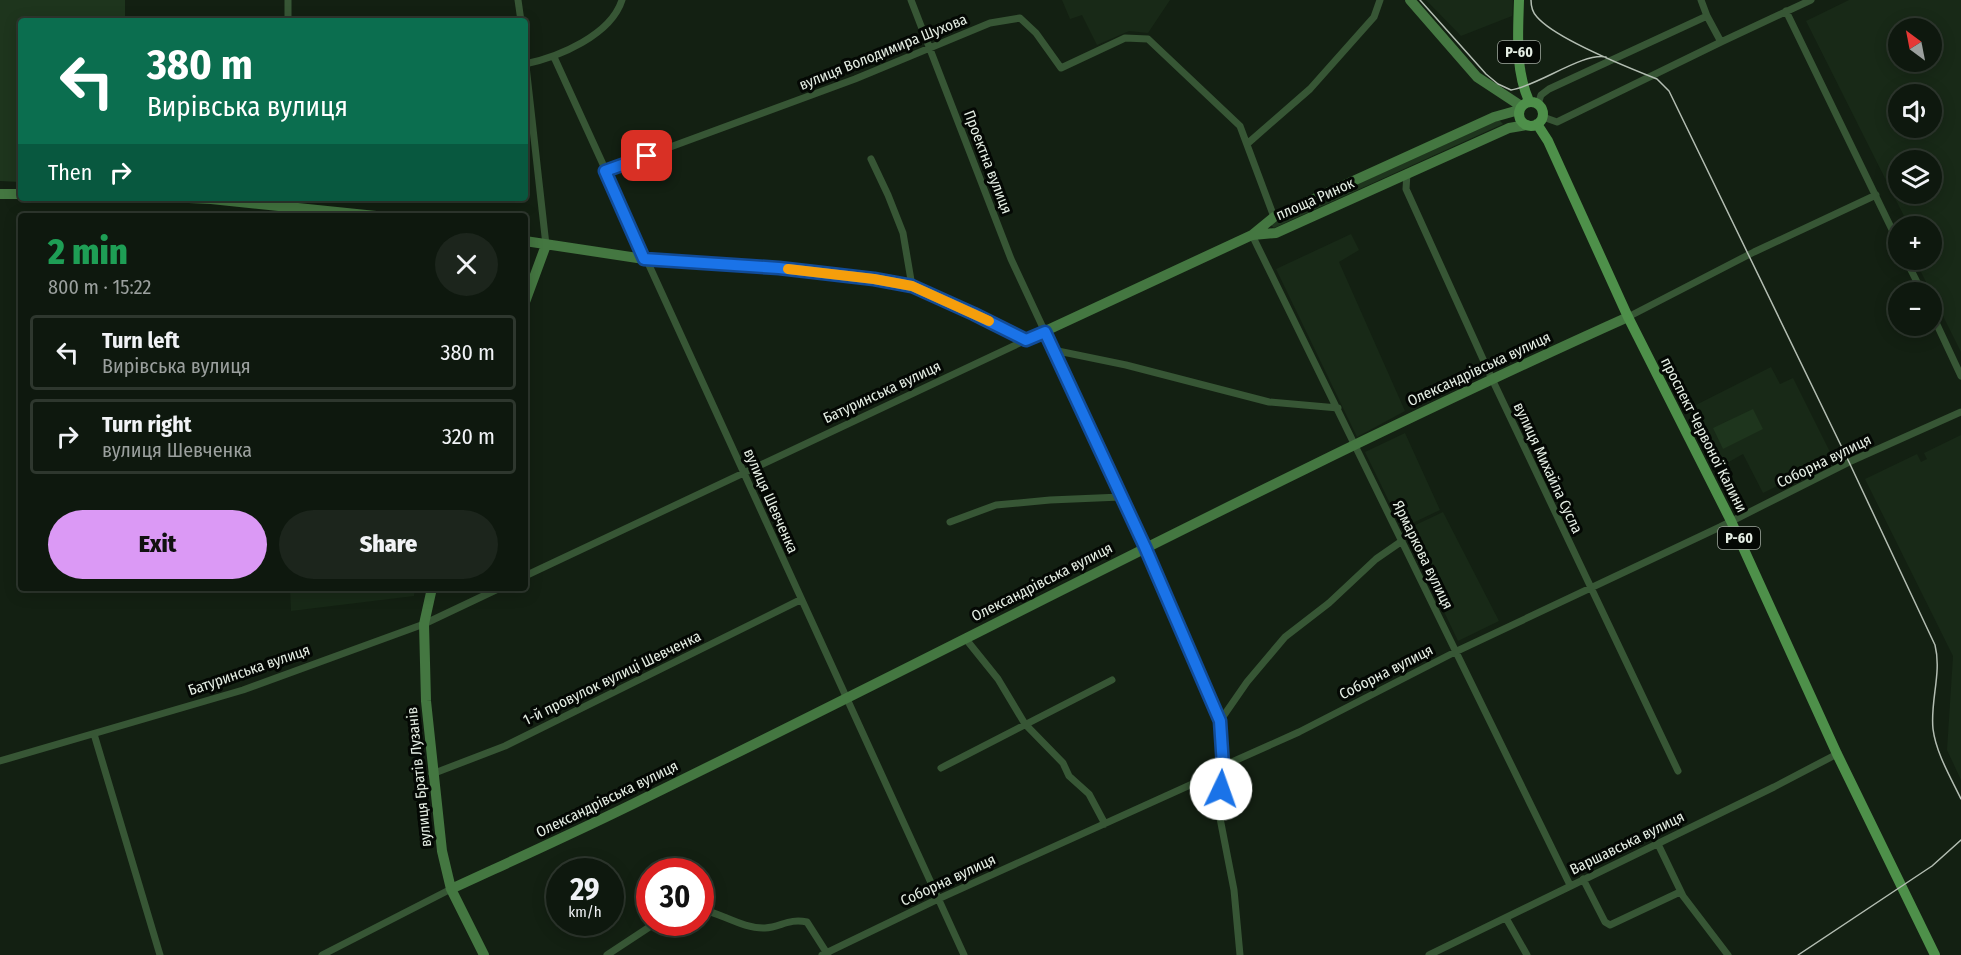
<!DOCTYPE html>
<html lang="en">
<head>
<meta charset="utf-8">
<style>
  :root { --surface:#0e180e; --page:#1c251c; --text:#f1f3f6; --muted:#9ba09e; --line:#2e372e; --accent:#db99f5 }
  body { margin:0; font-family:"Fira Sans Condensed",sans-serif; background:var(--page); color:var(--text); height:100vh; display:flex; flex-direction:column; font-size:22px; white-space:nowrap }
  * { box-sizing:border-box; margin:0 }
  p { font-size:20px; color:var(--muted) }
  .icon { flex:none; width:33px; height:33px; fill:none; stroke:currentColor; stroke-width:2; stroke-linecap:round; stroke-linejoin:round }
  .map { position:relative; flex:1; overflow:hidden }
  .sheet { position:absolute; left:18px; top:213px; width:510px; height:378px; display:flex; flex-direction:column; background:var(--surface); border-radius:6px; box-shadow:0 3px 15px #0003,0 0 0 2px var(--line) }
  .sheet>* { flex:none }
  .banner { position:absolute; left:18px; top:18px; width:510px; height:183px; border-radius:6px; box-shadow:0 3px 15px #0003,0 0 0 2px var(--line); background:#0b6e4f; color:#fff; overflow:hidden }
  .needle { width:39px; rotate:328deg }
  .fabs { position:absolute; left:1888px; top:18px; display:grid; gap:12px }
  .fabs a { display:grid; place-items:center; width:54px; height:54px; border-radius:50%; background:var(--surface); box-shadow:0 3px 15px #0003,0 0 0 2px var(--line); font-size:30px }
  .speed { position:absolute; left:546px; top:858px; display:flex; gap:12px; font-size:30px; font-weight:700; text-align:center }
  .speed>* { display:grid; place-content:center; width:78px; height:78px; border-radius:50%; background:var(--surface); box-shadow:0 3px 15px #0003,0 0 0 2px var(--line); line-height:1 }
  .speed small { font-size:15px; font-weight:400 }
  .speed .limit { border:9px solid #d22; background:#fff; color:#111 }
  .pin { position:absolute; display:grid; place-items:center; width:51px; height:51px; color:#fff; margin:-26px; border-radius:12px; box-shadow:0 3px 9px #0006 }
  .me { position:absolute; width:66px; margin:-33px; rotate:3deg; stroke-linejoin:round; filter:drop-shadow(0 0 4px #0008) }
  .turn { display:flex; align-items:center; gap:21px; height:126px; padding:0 30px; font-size:27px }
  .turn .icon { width:78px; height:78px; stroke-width:2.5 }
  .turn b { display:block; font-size:42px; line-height:51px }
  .then { display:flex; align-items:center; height:57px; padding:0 30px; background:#0003; gap:12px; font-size:22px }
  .round { display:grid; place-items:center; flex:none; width:63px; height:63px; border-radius:32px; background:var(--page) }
  .overview { display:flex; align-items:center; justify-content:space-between; height:102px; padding:0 30px }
  h1 { font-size:36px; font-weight:800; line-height:45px; color:#1e9e55 }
  .primary-button { display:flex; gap:12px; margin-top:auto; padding:12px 30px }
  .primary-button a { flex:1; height:69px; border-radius:36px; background:var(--accent); color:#111; font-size:24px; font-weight:800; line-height:69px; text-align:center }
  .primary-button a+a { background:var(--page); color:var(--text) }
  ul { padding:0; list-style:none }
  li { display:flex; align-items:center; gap:18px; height:75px; margin:0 12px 9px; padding:0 18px; border:3px solid var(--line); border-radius:6px }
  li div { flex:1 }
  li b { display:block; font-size:22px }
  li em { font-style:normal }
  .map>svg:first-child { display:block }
  .built { fill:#182917; fill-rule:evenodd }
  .green { fill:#1e351d }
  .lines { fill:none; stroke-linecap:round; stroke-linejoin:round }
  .street { stroke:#375635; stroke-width:7 }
  .secondary { stroke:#447741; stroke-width:10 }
  .primary { stroke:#4e904a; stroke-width:10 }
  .tram { stroke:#b3bdb2; stroke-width:1.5 }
  .route-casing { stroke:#114b97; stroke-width:15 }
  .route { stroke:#1a73e8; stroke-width:10 }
  .slow { stroke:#f59e0b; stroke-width:10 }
  .labels { text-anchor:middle; stroke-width:6; stroke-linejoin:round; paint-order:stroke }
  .shield { fill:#040804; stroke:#a2a9a1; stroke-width:1.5 }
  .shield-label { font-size:14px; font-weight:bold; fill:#e5eee4 }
  .street-label { font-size:15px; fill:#e5eee4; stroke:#040804 }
</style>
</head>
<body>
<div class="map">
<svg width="1961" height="955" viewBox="0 0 1961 955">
  <rect width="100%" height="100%" fill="#132012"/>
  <path class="built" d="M1062 0H1170L1148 33 1129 31 1097 45 1082 15 1070 19Z
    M1426 0H1513L1512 16 1461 36Z
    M1849 0H1961V352L1915 260H1932V226H1909L1806 21ZM1932 28V62H1899V28ZM1899 94H1932V128H1899ZM1899 160H1932V194H1899Z
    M1351 234 1359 250 1339 262 1405 411 1357 437 1276 269Z
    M1771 367 1780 384 1793 378 1833 458 1763 493 1743 454 1718 468 1688 409Z
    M1405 433 1440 510 1402 528 1365 452Z
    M1961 435V780L1947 750 1953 656 1865 479 1917 454 1921 462 1927 459 1924 453Z
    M1443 512 1499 621 1458 641 1405 530Z
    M290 588H415L414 596 291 611Z"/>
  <path class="green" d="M0 0H125V21H21V182L0 181Z
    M1499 120 1503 124 1274 228 1272 226V223Z
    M1753 409 1763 429 1723 449 1713 428Z"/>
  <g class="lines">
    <path class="street" d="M288 0V21
      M518 0 521 21
      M911 0 1011 259 1145 547 1220 721 1223 766 1219 813 1234 890 1240 955
      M1701 0 1707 16
      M1786 11 1899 244
      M525 57 546 245
      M554 57 964 955
      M525 64C559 57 611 35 622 0
      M1538 104 1541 95 1549 89 1707 16 1721 42 1811 0
      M1543 117 1557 122 1721 42
      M1247 144 1310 89 1374 17 1380 0
      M871 159 888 195 903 233 912 286
      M605 171 855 79 990 23 1020 18 1036 33 1061 68 1125 38 1148 39 1240 126 1274 217
      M1407 173 1406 189 1492 379 1678 771
      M1252 235 1570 885
      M1906 260 1922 292
      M1932 314 1961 376
      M1628 317 1754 252 1876 195
      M1053 350 1126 365 1269 402 1338 408
      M950 522 996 505 1050 500 1121 497
      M525 576 1026 340
      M965 638 998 679 1025 724 1063 763 1069 776 1089 794 1105 824
      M1220 721 1247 682 1285 637 1329 603 1376 559 1402 541
      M94 734 160 955
      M0 761 243 690 424 624 500 588
      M941 768 1112 680
      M432 774 505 746 800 600
      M1658 844 1683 896 1728 955
      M1583 879 1605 922 1610 925 1680 892
      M700 909C721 913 743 929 765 928 781 927 789 918 807 922L828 955
      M1506 918 1527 955
      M322 955 451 889
      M607 955 657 922
      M822 955 938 899 1210 776 1223 766 1299 732 1455 652 1720 527 1849 462 1961 412
      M1429 955 1774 787 1837 754"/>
    <path class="secondary" d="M1410 0 1477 77 1521 106
      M0 194H21
      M189 198 211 199 376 216
      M1253 235 1276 233 1509 128 1527 125
      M525 241 644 259 779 268 874 279 912 286 974 313 1026 340 1252 235 1274 217 1494 117 1519 110
      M525 302 546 245
      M432 588 424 624 426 701 442 851 451 889 484 955
      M451 889C516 859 583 829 647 797 975 637 1296 466 1628 317"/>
    <path class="primary" d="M1519 0C1518 35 1515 69 1529 101
      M1519 114a12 12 0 1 1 24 0a12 12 0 1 1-24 0Z
      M1537 124 1548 141 1628 317 1731 521 1837 754 1935 955"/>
    <path class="tram" d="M1420 0 1486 74 1498 84 1511 90C1538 86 1583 52 1606 57
      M1531 0C1531 7 1532 12 1537 17 1555 38 1629 68 1657 79L1669 91 1849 462 1935 645C1942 673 1930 701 1933 729 1936 753 1951 778 1961 799
      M1798 955 1932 866 1961 840"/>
  </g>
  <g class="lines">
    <defs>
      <path id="route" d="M647 156 605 171 644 259 779 268 874 279 912 286 974 314 1026 340 1045 332 1145 547 1220 721 1223 766 1221 789"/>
    </defs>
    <use href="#route" class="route-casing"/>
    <use href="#route" class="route"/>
    <path class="slow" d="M788 269 874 279 912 286 989 321"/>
  </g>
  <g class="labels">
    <g class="shield">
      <rect x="1498" y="41" width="42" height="22" rx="4.5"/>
      <rect x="1718" y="527" width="42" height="22" rx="4.5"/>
    </g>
    <g class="shield-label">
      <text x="1519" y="57">Р-60</text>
      <text x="1739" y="543">Р-60</text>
    </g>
    <g class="street-label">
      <text transform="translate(883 52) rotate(-22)" y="5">вулиця Володимира Шухова</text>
      <text transform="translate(988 162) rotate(69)" y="5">Проектна вулиця</text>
      <text transform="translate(1315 199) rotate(-24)" y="5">площа Ринок</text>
      <text transform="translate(1479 369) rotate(-25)" y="5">Олександрівська вулиця</text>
      <text transform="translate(882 392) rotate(-25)" y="5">Батуринська вулиця</text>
      <text transform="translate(1704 435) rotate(63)" y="5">проспект Червоної Калини</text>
      <text transform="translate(1824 461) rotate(-26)" y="5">Соборна вулиця</text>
      <text transform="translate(1548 468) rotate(65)" y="5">вулиця Михайла Сусла</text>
      <text transform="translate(771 501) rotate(66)" y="5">вулиця Шевченка</text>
      <text transform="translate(1423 555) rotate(64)" y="5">Ярмаркова вулиця</text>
      <text transform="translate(1042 582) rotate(-27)" y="5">Олександрівська вулиця</text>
      <text transform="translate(249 670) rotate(-19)" y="5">Батуринська вулиця</text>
      <text transform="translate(1386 672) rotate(-27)" y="5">Соборна вулиця</text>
      <text transform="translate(612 678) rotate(-26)" y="5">1-й провулок вулиці Шевченка</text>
      <text transform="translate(419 777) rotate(-96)" y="5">вулиця Братів Лузанів</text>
      <text transform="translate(607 799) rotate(-26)" y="5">Олександрівська вулиця</text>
      <text transform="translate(1627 843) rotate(-26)" y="5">Варшавська вулиця</text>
      <text transform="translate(948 880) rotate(-25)" y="5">Соборна вулиця</text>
    </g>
  </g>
</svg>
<div class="fabs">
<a><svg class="needle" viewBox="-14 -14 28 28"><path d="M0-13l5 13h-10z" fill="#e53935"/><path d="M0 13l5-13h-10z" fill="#9ba09e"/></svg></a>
<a><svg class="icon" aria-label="sound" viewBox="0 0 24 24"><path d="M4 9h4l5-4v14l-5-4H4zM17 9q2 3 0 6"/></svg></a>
<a><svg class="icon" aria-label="layers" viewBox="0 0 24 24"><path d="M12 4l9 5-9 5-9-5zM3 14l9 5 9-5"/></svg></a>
<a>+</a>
<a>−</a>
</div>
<div class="speed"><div>29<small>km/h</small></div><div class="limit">30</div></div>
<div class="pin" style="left:647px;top:156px;background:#d93025"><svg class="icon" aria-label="arrive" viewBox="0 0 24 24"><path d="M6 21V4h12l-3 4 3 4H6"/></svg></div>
<svg class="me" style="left:1221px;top:789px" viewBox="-20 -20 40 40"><circle r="19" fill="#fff"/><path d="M0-13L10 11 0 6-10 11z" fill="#1a73e8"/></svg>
<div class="banner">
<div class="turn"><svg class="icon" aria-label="left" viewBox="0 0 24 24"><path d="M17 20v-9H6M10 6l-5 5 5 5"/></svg><div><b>380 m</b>Вирівська вулиця</div></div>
<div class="then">Then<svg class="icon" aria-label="right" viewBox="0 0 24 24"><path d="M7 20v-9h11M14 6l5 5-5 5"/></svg></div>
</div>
<section class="sheet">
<div class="overview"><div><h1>2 min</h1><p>800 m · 15:22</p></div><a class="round"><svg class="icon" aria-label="close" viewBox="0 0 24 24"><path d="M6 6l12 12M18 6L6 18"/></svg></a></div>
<ul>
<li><svg class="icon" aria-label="left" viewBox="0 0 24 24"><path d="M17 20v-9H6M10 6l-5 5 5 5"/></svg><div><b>Turn left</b><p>Вирівська вулиця</p></div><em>380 m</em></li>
<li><svg class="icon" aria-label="right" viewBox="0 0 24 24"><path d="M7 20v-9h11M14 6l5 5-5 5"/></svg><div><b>Turn right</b><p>вулиця Шевченка</p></div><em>320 m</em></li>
</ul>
<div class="primary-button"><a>Exit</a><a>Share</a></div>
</section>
</div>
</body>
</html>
